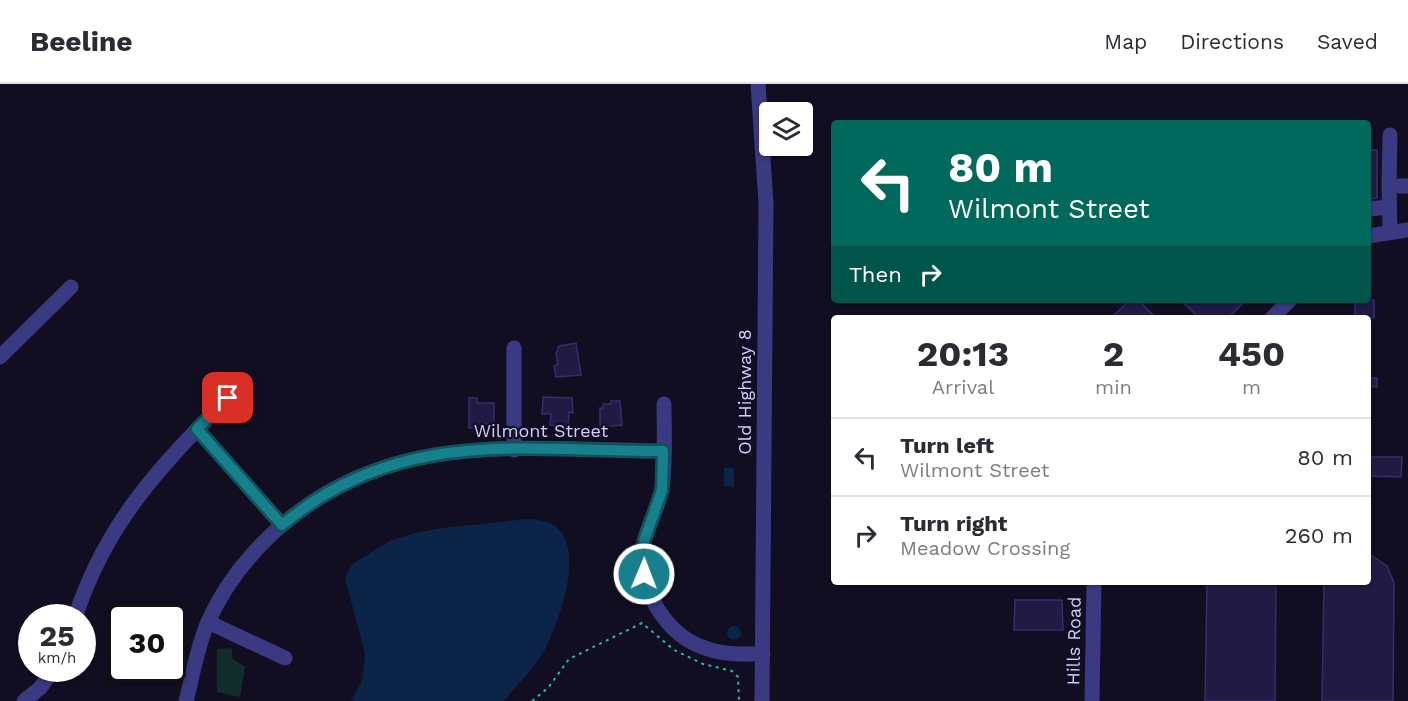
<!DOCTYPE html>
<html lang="en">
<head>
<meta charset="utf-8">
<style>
  :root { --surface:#fff; --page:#f7f7f7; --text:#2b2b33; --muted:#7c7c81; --line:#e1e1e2 }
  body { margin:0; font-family:"Work Sans",sans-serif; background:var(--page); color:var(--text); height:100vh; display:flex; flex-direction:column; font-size:22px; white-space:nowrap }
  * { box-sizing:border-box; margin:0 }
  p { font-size:20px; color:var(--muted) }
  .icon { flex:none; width:33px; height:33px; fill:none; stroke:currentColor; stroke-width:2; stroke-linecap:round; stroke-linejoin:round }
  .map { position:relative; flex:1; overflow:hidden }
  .sheet { position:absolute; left:831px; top:231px; width:540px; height:270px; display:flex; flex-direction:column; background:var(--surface); border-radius:6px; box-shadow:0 2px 4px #0004 }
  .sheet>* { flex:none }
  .guide { position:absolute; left:831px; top:36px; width:540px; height:183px; border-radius:6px; box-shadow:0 2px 4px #0004; background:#00695c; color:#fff; overflow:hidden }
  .controls { position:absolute; left:759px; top:18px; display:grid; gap:12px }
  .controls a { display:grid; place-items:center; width:54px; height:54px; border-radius:6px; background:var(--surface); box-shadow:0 2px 4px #0004; font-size:30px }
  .speed { position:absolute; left:18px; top:520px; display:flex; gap:12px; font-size:30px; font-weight:700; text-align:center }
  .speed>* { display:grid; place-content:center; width:78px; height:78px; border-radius:50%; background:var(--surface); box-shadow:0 2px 4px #0004; line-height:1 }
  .speed small { font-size:15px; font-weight:400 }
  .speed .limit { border:3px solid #111; border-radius:9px; background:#fff; color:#111 }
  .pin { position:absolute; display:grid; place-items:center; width:51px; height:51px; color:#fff; margin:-26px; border-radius:12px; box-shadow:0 3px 9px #0006 }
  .me { position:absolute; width:66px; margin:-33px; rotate:1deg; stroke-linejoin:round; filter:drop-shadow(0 0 4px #0008) }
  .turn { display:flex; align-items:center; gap:21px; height:126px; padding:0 18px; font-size:27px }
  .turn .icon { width:78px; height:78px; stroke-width:2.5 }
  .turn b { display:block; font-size:42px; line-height:51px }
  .then { display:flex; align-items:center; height:57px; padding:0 18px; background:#0003; gap:12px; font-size:22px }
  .eta { display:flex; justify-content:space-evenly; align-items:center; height:102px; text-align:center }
  .eta b { font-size:36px; font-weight:700; line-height:42px }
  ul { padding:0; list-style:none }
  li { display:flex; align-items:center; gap:18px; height:78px; padding:0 18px; border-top:2px solid var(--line) }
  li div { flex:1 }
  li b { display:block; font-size:22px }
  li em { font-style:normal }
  header { display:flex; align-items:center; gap:36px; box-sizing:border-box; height:84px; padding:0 30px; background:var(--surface); border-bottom:2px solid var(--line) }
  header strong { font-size:28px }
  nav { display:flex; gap:33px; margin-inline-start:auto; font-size:21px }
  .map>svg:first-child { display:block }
  .green { fill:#112c2a }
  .water { fill:#0c2447 }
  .building { fill:#211a43; stroke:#382c6f; stroke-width:1.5 }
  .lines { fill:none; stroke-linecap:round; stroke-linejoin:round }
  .path { stroke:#2eb3a9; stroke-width:2; stroke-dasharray:3 4.5; stroke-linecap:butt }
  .minor { stroke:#3a3981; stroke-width:15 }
  .route-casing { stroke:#10535b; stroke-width:15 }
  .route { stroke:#187f8c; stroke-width:10 }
  .labels { text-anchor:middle; stroke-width:4.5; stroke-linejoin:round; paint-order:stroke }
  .street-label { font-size:18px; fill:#d3cfff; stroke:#110e22 }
</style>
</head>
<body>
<header>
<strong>Beeline</strong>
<nav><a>Map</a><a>Directions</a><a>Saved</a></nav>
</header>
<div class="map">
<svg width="1408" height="617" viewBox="0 0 1408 617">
  <rect width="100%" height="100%" fill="#110e22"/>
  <path class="green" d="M232 564V574L245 583 240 613 217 608V565Z"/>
  <path class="water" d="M724 384H734V403L724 402Z
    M528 435C537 436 547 436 555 442 586 465 559 539 544 567 534 585 517 601 504 617H351L362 597 365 569 345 494 352 480 390 457 415 449 442 444Z
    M727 549a7 7 0 1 1 14 0a7 7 0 1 1-14 0Z"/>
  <path class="building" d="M1368 66H1377V114L1368 115Z
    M1130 216H1138L1156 234H1111Z
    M1181 216H1246L1228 234H1199Z
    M1355 216H1374V234H1355Z
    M576 259 581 291 556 293 554 282 558 280 556 270 559 262Z
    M1368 294H1377V303L1368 302Z
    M543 313 572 314 573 329 569 328 568 342 550 341 551 330H542Z
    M469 314H477V319H494V339L482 340V344H469Z
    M611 317H620L622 341 600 343V324L603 325V320H611Z
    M1368 373H1402L1401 393 1368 392Z
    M1368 469 1387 482 1394 499 1393 617H1322L1324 498H1368Z
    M1207 498H1276L1275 617H1205Z
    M1015 516H1062L1063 546H1014Z"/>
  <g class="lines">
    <path class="path" d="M532 617 548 604 569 575 642 539 674 566 703 580 732 587 738 593 739 617"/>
    <path class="minor" d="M758 0 766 119 762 617
      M1389 102 1390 51
      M1368 125 1389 123
      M1390 147 1389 102H1408
      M1368 152 1408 146
      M1272 234 1290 216
      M514 264V366
      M0 273 71 203
      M664 320C664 347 666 376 662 403 659 424 646 443 643 464 638 506 667 553 708 565 725 571 745 570 763 570
      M197 345 282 441
      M75 534C105 440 160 382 228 314
      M208 538 285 574
      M24 617 40 604 54 585
      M186 617C193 591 197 563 208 538 226 498 255 463 289 435 399 345 531 366 664 367
      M1092 617 1094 498"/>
  </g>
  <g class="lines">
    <defs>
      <path id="route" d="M228 314 197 345 282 441C399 343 522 367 663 367L662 406 644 457V490"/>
    </defs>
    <use href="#route" class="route-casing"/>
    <use href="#route" class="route"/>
  </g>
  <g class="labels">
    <g class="street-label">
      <text transform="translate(745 308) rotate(-90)" y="6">Old Highway 8</text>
      <text x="541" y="353">Wilmont Street</text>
      <text transform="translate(1074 557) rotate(-89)" y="6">Hills Road</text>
    </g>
  </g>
</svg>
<div class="controls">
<a><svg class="icon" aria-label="layers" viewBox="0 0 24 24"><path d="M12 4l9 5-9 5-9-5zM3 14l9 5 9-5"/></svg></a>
</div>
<div class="speed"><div>25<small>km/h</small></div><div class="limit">30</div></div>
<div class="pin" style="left:228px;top:314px;background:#d93025"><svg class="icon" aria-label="arrive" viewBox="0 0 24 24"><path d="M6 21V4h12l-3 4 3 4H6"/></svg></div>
<svg class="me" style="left:644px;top:490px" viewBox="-20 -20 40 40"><circle r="17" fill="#187f8c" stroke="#fff" stroke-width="3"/><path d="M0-11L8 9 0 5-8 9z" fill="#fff"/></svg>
<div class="guide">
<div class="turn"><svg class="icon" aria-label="left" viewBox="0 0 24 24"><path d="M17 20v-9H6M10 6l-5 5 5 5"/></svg><div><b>80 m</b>Wilmont Street</div></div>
<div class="then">Then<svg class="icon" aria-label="right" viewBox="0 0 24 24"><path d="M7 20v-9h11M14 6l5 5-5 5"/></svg></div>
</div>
<section class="sheet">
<div class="eta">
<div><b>20:13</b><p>Arrival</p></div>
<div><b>2</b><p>min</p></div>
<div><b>450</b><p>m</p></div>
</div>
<ul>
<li><svg class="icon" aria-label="left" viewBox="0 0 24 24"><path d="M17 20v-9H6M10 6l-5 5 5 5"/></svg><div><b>Turn left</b><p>Wilmont Street</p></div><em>80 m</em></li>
<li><svg class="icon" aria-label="right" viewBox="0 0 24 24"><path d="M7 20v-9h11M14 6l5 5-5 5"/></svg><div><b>Turn right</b><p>Meadow Crossing</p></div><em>260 m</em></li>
</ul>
</section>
</div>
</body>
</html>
